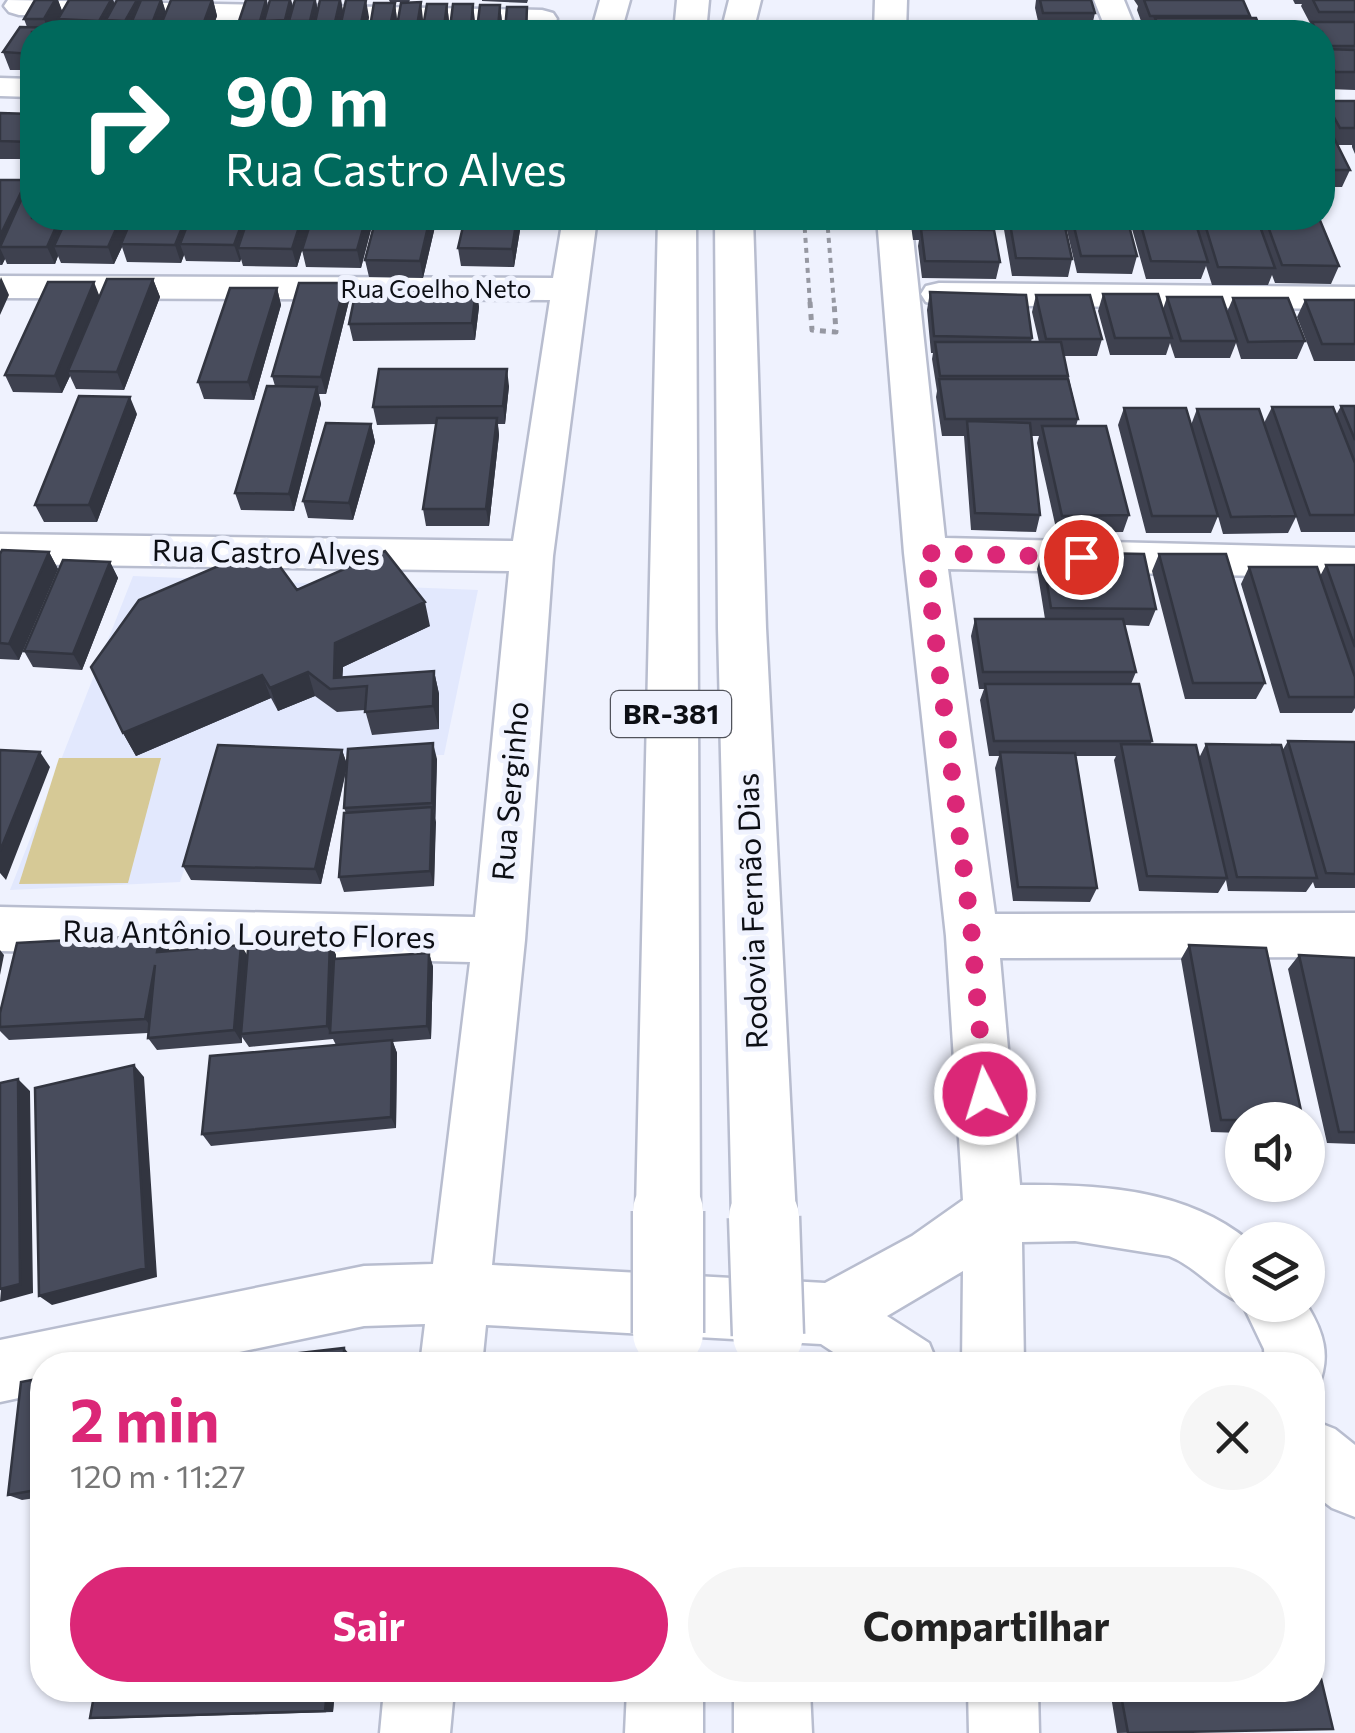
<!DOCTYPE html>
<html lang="pt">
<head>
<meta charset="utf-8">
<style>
  :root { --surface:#fff; --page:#f6f6f6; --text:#222; --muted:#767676; --accent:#db2777 }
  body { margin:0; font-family:Commissioner,sans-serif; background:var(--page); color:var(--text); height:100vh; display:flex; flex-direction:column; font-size:38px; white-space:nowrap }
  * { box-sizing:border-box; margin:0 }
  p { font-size:32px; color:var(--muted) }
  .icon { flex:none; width:55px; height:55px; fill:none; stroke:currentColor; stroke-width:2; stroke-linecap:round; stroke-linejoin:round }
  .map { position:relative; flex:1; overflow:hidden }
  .side { position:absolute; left:30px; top:1352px; width:1295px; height:350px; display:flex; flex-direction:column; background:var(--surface); border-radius:40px; box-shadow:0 2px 8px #0004 }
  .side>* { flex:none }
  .hud { position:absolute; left:20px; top:20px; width:1315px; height:210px; border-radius:40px; box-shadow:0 2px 8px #0004; background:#00695c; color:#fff; overflow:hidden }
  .controls { position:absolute; left:1225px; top:1102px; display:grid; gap:20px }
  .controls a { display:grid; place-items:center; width:100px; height:100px; border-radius:50%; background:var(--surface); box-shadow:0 2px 8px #0004; font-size:50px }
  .pin { position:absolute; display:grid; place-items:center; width:85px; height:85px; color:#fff; margin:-42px; border:5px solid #fff; border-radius:50%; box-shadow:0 2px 10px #0007 }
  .me { position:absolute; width:110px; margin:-55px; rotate:355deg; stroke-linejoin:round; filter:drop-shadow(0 0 8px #0008) }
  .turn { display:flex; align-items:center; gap:35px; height:210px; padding:0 40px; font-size:45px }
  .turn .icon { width:130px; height:130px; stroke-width:2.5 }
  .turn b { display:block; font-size:70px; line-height:85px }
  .round { display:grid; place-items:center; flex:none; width:105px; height:105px; border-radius:52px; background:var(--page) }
  .head { display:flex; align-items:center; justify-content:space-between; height:170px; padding:0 40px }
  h1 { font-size:60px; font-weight:700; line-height:75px; color:var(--accent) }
  .primary-button { display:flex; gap:20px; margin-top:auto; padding:20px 40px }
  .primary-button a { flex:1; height:115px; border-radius:60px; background:var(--accent); color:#fff; font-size:40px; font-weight:700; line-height:115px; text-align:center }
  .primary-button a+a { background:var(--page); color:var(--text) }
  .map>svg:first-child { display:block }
  .built { fill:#e2e8fd }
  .green { fill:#d6c996 }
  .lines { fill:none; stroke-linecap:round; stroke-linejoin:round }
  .minor-casing { stroke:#b8bdcf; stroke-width:5 }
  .highway-casing { stroke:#b8bdcf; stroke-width:5 }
  .path-far1 { stroke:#9698a2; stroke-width:4; stroke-dasharray:5 5; stroke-linecap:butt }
  .path { stroke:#9698a2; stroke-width:5; stroke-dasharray:6 6; stroke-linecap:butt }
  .minor { fill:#fff; fill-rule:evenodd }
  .highway { fill:#fff; fill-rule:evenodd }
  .highway-bridge-casing { stroke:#b8bdcf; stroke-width:75; stroke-linecap:butt }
  .highway-bridge { stroke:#fff; stroke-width:70 }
  .wall { fill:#3e414f }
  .shaded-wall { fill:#323540 }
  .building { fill:#484c5c; stroke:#323540; stroke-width:2.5 }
  .route { stroke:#db2777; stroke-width:18; stroke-dasharray:0 32.4 }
  .labels { text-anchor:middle; stroke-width:10; stroke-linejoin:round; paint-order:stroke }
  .far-street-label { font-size:25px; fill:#0d0f15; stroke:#eff2fe }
  .shield { fill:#eff2fe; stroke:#51535b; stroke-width:2.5 }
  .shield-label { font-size:28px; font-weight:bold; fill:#0d0f15 }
  .street-label { font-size:30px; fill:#0d0f15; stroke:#eff2fe }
</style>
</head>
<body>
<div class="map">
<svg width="1355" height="1733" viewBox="0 0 1355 1733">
  <rect width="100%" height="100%" fill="#eff2fe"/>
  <path class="built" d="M133 576 478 590 444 755 222 756 180 882 10 890Z"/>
  <path class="green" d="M59 758H161L128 883 19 884Z"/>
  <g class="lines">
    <defs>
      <path id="minor" d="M8 0 542 10 553 13 557 19 553 25 542 28 19 15 9 12 4 6Z
        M600 0H630L621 32H591Z
        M1094 0H1124L1137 32H1107Z
        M0 78 32 79V97L0 96Z
        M563 218H597L553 556 525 940 492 1265 825 1283 912 1236 963 1200 946 936 904 553 877 218H911L945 538 1355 548V578L948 569 995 914 1355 913V957L1000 958 1020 1185C1099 1184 1185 1189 1248 1240H1242V1303C1214 1292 1197 1267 1169 1256L1075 1241 1022 1242 1024 1365H962L963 1271 887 1316 929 1343 938 1365H853L821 1344 486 1325 482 1365H420L425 1324 364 1326 177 1365H42V1393L0 1402V1340L364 1266 433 1264 470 962 0 951V907L475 917 509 571 0 564V534L513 541 550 300 0 298V276L553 278Z
        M939 283 1355 287V309L939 305 926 302 921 294 926 286Z
        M1242 1303 1307 1305C1324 1333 1331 1356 1318 1387L1312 1389V1365H1265L1264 1349Z
        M1312 1420 1335 1429 1355 1445V1517L1332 1508 1312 1493Z
        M384 1690H454L450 1733H380Z
        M968 1690H1038L1039 1733H969Z"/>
      <path id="highway" d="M677 0H709L706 32H674Z
        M729 0H761L753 32H721Z
        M875 0H907L906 32H874Z
        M658 218H696L700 1211 691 1233 668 1242 645 1233 636 1211Z
        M715 218H753L766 628 796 1217 787 1239 764 1248 741 1239 732 1217 718 628Z
        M627 1690H703V1733H625Z
        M734 1690H810L812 1733H734Z"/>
    </defs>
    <use href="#minor" class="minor-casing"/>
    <use href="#highway" class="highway-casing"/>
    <path class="path-far1" d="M804 218 810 304
      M827 218 834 304"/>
    <path class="path" d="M810 302 812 330 836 332 834 302"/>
    <use href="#minor" class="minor"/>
    <use href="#highway" class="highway"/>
    <defs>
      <path id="highway-bridge" d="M668 1211V1333
        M764 1217 768 1335"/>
    </defs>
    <use href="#highway-bridge" class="highway-bridge-casing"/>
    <use href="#highway-bridge" class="highway-bridge"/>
  </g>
  <path class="wall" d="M35 0H58L62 12 69 0H113L115 4 140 2 141 0H162L166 12 213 0 217 16 212 30 241 31 239 21 267 0 268 7 270 0H291L293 8 316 0 318 10 341 0 343 12 369 17 366 32H342L341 28 340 32H317L316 28 315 32H292L291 28 290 32H267L266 29 265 32H165L163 25 161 32H32V70H10L3 52 27 27 24 19Z
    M389 0H410L409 2H390Z
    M482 0H528L527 3 482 1Z
    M1036 0H1091L1095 13 1091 30H1040L1035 8Z
    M1134 0H1243L1250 16 1249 18 1262 32H1145L1137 10 1138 6Z
    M1293 0H1355V90L1328 89 1322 75V32H1308L1311 25 1301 6 1302 4H1295Z
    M395 3 397 20 395 32H371L370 27Z
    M447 4 449 21 448 32H424L423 27Z
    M500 5 502 22 501 32H478L477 29Z
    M507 7H527L528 32H506Z
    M423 19 421 32H398L397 26Z
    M475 21 474 32H451L450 28Z
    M1325 101H1355V154L1352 147V145H1338L1350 170 1342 187H1322V108Z
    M0 113 32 114V159H0Z
    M0 180H27L32 218H374L361 268 306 267 302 250 297 267 243 266 241 259 240 262 186 261 184 255 181 263 127 262 122 247 114 264 61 263 58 256 55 264H7L5 259 2 265H0Z
    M376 218H437L423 278 369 277 365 260Z
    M522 218 514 267 461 266 458 248Z
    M910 218H987V230L1000 262 996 279 922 278 918 246 919 240H913Z
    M1002 218H1063L1072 259 1068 277 1012 276Z
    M1064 218H1127L1137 256 1132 274 1077 273Z
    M1129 218H1319L1339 266 1331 284 1275 283 1272 275 1268 285H1212L1206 266 1201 279H1146Z
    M153 279 160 297 124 390 76 389 70 376 62 393 13 392 5 375 100 296Z
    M345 283 349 301 326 394H319L321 404 294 511 241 510 235 493 275 386 272 376Z
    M277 288 281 305 254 400 204 399 198 382Z
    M476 289 479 307 475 340 353 341 349 324Z
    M930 292 1032 338 1031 342H1039L1032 312 1036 295 1102 339 1097 356H1064L1078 419 1076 426 1129 515 1123 532 1057 533 1037 443 1039 436H1031L1040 515 1036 532 971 530 964 436H942L936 397 937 391 932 359 933 353H931L927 310Z
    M1103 294 1163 309 1167 297 1227 312 1233 298 1305 341 1297 359H1241L1236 343 1230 358H1175L1170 343 1166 355H1110L1098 311Z
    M1305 300H1355V361H1314L1297 317Z
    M509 386 505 424H498L499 435 489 526H426L423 509 436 424 377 425 373 407Z
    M1341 406H1355V532H1301L1296 517 1288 533 1223 534 1218 516 1211 533H1146L1118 425 1124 408 1191 425 1197 409 1264 423 1272 407 1336 415Z
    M137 414 97 522H44L35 505Z
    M371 424 375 442 353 520 308 518 303 501Z
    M49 552 58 569 19 660 0 659V554Z
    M1042 552 1156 609 1149 626 1125 625 1136 672 1131 684 1152 741 1150 745 1199 758 1206 744 1282 751 1288 741 1355 742V888H1315L1313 882 1306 892 1228 891 1226 880 1218 893 1139 891 1114 760 1116 756H1075L1097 888 1090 902 1013 901 995 768 999 756H989L980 700 984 689H979L971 636 975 619H1045L1037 569Z
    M1159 554 1265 683 1256 699H1185L1152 571Z
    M110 562 118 578 82 670 33 667 24 651Z
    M1326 565H1355V708L1352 713H1280L1241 584 1249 567 1320 576Z
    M297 590 430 626 343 667 342 677 434 671 439 694V729L372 735 365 710 337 712 315 696 278 711 271 698 136 756 123 733Z
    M342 750 347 764 437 759 434 886 344 892 339 877 346 813 344 808 347 767 321 884 191 880 183 866Z
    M160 935 169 949 168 951 247 956 330 942 336 955V959L429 953 433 967 431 1039 393 1042 397 1053 396 1128 211 1146 202 1134 336 1045 333 1039 249 1047 242 1037V1043L157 1050 148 1038V1033L9 1040 0 1031V1013Z
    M1189 945 1242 1120V1133L1211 1132 1181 959Z
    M1299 955 1355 958V1144L1327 1143 1288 969Z
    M42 1378V1497L22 1500 8 1495Z
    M95 1690H335L333 1712 104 1719 90 1718Z
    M1110 1690H1312L1333 1729 1117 1733Z"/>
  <path class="shaded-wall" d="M55 0H58L63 13 52 32H49L44 19Z
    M111 0H113L118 14 106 20 109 30 108 32H103L99 21Z
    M137 0H140L144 14 132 21 135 30 134 32H129L125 21Z
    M161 0H162L166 15 162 22 163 25 160 32H156L153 21Z
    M213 0 217 16 211 32H207L204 22Z
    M266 0 270 15 264 21 266 29 265 32H262L260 21Z
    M290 0H291L295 14 289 21 291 28 290 32H287L285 20Z
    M315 0 319 15 315 23V32H312L310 21Z
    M341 0 344 16 341 23 340 32H337L335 22Z
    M366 0 369 17 366 32H363L361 23Z
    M421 2 423 19 421 32H418L417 26Z
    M395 3 397 20 395 32H391L390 26Z
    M447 4 449 21 448 32H445Z
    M473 4 475 21 474 32H472Z
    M500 5 502 22 501 32H498Z
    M27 180 32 194 0 247V236Z
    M60 218H74L54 246 58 256 55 264 47 247Z
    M121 218H135L121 244 122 247 114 264 108 247Z
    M186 218H199L180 244 184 255 181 263 175 245Z
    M244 218H255L238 248 241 259 240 262 234 245Z
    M302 218H312L297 267 292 249Z
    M366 218H374L361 268 357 250Z
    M430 218H437L423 278 420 261Z
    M517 218H522L514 267 512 249Z
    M0 248 5 259 2 265 0 260Z
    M1 277 9 295 0 315V280Z
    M153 279 160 297 124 390 117 372Z
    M94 282 101 300 68 371 70 376 62 393 55 376Z
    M345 283 349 301 326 394 321 377Z
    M277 288 281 305 254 400 248 382Z
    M476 289 479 307 475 340 472 323Z
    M507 369 509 386 505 424 503 406Z
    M317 387 321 404 294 511 289 494Z
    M130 397 137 414 97 522 89 505Z
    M497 418 499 435 489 526 486 509Z
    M371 424 375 442 353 520 349 503Z
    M49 552 58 569 19 660 9 644Z
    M110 562 118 578 82 670 73 654Z
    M425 602 430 626 343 667 342 688 334 678 335 643Z
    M434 671 439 694V729L433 706Z
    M308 672 315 696 278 711 270 688Z
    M262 675 271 698 136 756 123 733Z
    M433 743 437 759 435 818 432 803Z
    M342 750 347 765 321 884 315 869Z
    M40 752 50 767 6 880 0 873V851Z
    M432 807 436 822 434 886 430 871Z
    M160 935 169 949 166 966 157 952Z
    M330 942 336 955 333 1033H330L327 1026Z
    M241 945 249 958 241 1034 242 1043 234 1030Z
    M0 950 4 955 0 975Z
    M429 953 433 967 431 1039 427 1026Z
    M155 965V1032L145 1019Z
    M392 1040 397 1053 396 1128 391 1117Z
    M134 1065 144 1077 157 1277 52 1305 39 1296Z
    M18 1079 30 1091 33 1293 0 1302Z
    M344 1348 351 1356V1365H344Z
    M327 1690H335L333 1712 325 1711Z"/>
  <path class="building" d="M35 0H55L44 19H24Z
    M69 0H111L99 21 58 19Z
    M117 0H137L125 21 106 20Z
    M141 0H161L153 21H132Z
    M171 0H212L204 22H162Z
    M246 0H266L260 21H239Z
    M270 0H290L285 20 264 21Z
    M295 0H315L310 21H289Z
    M320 0H340L335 22 315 23Z
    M346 0H366L361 23H341Z
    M1040 0H1091L1095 13H1043Z
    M1144 0H1243L1250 16H1150Z
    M1313 0H1355V12H1319Z
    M421 2 417 26H397L401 3Z
    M374 3H395L390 26 370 27Z
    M427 4H447L444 27H423Z
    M453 4H473L471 27 450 28Z
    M480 5H500L498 28 477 29Z
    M507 7H527L526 30H505Z
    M1155 18H1256L1262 32H1161Z
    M1312 22H1355V46H1324L1322 32H1317Z
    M20 27 67 28 64 32H32V54L3 52Z
    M79 27 99 28 96 32H76Z
    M187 30 257 31 256 32H186Z
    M1325 49 1355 50V72H1335Z
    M1325 101H1355V128H1340Z
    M0 113 32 114V142L0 141Z
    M1322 114 1350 170H1322Z
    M0 180H27L0 236Z
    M30 180H32V218H60L47 247H0Z
    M67 218H121L108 247 54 246Z
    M132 218H186L175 245 121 244Z
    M190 218H244L234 245 180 244Z
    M248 218H302L292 249 238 248Z
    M312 218H366L357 250H302Z
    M376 218H430L420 261 365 260Z
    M465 218H517L512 249 458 248Z
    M915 218H987L988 223 915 222Z
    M1009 218H1063L1072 259 1016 258Z
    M1072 218H1127L1137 256H1081Z
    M1139 218H1194L1208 262 1151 261Z
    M1203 218H1257L1275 268 1218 267Z
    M1265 218H1319L1339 266 1282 265Z
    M921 229 994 230 1000 262 925 261Z
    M107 279H153L117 372 68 371Z
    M48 282H94L55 376 5 375Z
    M299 283H345L321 377 272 376Z
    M230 288H277L248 382H198Z
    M476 289 472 323 349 324 356 290Z
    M930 292 1026 295 1032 338 934 336Z
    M1103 294H1158L1172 338H1115Z
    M1036 295H1090L1102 339H1046Z
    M1167 297H1222L1237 341H1181Z
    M1233 298H1288L1305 341 1248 342Z
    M1305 300H1355V344H1322Z
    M935 342H1061L1068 376H940Z
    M379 369H507L503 406 373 407Z
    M939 379H1068L1078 419H945Z
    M267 386 317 387 289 494 235 493Z
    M79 396 130 397 89 505H35Z
    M1341 406H1355V440Z
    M1272 407H1333L1355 463V515H1310Z
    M1124 408H1186L1218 516H1152Z
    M1197 409H1259L1296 516 1231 517Z
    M437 418H497L486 509H423Z
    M967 421 1030 423 1040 515 975 513Z
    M326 423 371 424 349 503 303 501Z
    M1042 426H1106L1129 515 1062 516Z
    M265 546 297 590 385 551 425 602 335 643 334 678 434 671 433 706 365 712 367 686 330 689 308 672 270 688 262 675 123 733 91 667 139 600Z
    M2 550 49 552 9 644 0 643V554Z
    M1042 552 1144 554 1156 609 1051 608Z
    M1159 554H1226L1265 683H1193Z
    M63 560 110 562 73 654 24 651Z
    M1326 565H1355V647Z
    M1249 567H1317L1355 677V697H1289Z
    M975 619H1123L1136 672H983Z
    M985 684H1139L1152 741H994Z
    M1288 741 1355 742V874L1326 873Z
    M433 743 432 803 344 808 348 749Z
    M1121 744 1196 745 1227 878 1147 876Z
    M1206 744 1281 745 1317 878 1237 877Z
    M218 745 342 750 315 869 183 866Z
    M0 750 40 752 0 851Z
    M1000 752 1075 753 1097 888 1018 887Z
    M432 807 430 871 339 877 344 813Z
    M160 935 157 952 241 945 234 1030 148 1038 155 965 145 1019 0 1027V1013L17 943Z
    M330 942 327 1026 241 1034 248 949Z
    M1189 945 1266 948 1303 1120H1221Z
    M429 953 427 1026 330 1033 334 959Z
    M1299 955 1355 958V1132H1339Z
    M392 1040 391 1117 202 1134 210 1056Z
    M134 1065 146 1268 39 1296 35 1088Z
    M18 1079 20 1284 0 1289V1083Z
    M344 1348V1365H196Z
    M42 1378V1489L8 1495 21 1382Z
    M1312 1641 1333 1729 1128 1733 1120 1690H1312Z
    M95 1690H327L325 1711 90 1718Z"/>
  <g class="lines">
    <path class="route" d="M985 1094 972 936 925 553 1081 557"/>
  </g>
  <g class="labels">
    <g class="far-street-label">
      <text x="436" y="298">Rua Coelho Neto</text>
    </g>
    <rect class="shield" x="611" y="691" width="120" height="46" rx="8"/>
    <g class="shield-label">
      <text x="671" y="724">BR-381</text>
    </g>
    <g class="street-label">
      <text transform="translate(266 553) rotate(1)" y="10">Rua Castro Alves</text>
      <text transform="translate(511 791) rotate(-85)" y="10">Rua Serginho</text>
      <text transform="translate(753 911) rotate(-92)" y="10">Rodovia Fernão Dias</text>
      <text transform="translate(249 935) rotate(1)" y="10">Rua Antônio Loureto Flores</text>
    </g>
  </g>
</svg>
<div class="controls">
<a><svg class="icon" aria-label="sound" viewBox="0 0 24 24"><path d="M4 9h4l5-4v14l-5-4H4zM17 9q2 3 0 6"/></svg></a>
<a><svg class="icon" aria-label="layers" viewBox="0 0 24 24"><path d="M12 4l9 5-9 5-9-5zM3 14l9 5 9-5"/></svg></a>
</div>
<div class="pin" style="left:1081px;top:557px;background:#d93025"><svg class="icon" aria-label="arrive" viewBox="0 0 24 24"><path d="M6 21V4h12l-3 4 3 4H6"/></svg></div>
<svg class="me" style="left:985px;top:1094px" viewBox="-20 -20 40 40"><circle r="17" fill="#db2777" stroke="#fff" stroke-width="3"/><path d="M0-11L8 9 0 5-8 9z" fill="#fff"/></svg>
<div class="hud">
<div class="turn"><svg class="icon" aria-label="right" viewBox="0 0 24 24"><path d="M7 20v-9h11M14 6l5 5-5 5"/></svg><div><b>90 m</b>Rua Castro Alves</div></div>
</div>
<section class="side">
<div class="head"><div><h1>2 min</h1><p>120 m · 11:27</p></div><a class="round"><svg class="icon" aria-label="close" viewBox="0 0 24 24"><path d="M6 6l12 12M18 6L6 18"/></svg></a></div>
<div class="primary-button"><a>Sair</a><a>Compartilhar</a></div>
</section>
</div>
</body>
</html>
